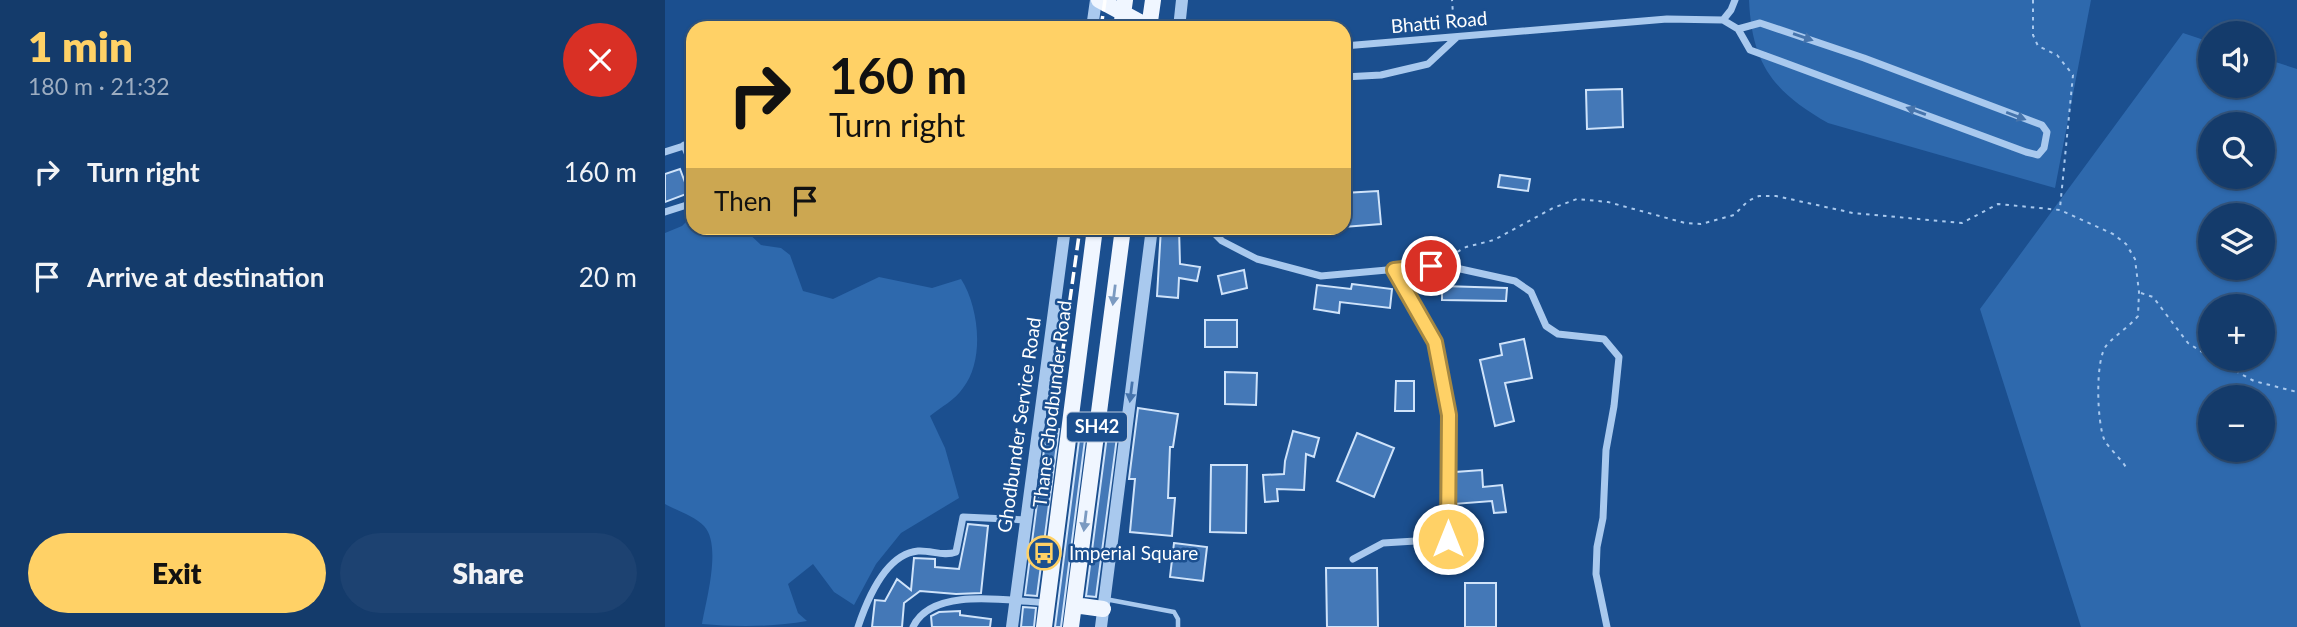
<!DOCTYPE html>
<html lang="en">
<head>
<meta charset="utf-8">
<style>
  :root { --surface:#143b6b; --page:#1d4271; --text:#f1f3f6; --muted:#9dadc1; --line:#33557e; --accent:#ffd166 }
  body { margin:0; font-family:Lato,sans-serif; background:var(--page); color:var(--text); height:100vh; display:flex; flex-direction:column; font-size:26px; white-space:nowrap }
  * { box-sizing:border-box; margin:0 }
  p { font-size:23px; color:var(--muted) }
  .icon { flex:none; width:38px; height:38px; fill:none; stroke:currentColor; stroke-width:2; stroke-linecap:round; stroke-linejoin:round }
  .map { position:relative; flex:1; overflow:hidden }
  .panel { display:flex; flex-direction:column; background:var(--surface); width:665px }
  .panel>* { flex:none }
  .guide { position:absolute; left:21px; top:21px; width:665px; height:214px; border-radius:21px; box-shadow:0 2px 5px #0004,0 0 0 2px var(--line); background:#ffd166; color:#111; overflow:hidden }
  .fabs { position:absolute; left:1533px; top:21px; display:grid; gap:14px }
  .fabs a { display:grid; place-items:center; width:77px; height:77px; border-radius:50%; background:var(--surface); box-shadow:0 2px 5px #0004,0 0 0 2px var(--line); font-size:35px }
  .pin { position:absolute; display:grid; place-items:center; width:60px; height:60px; color:#fff; margin:-30px; border:4px solid #fff; border-radius:50%; box-shadow:0 2px 7px #0007 }
  .me { position:absolute; width:77px; margin:-38px; rotate:0deg; stroke-linejoin:round; filter:drop-shadow(0 0 5px #0008) }
  .turn { display:flex; align-items:center; gap:24px; height:147px; padding:0 28px; font-size:32px }
  .turn .icon { width:91px; height:91px; stroke-width:2.5 }
  .turn b { display:block; font-size:49px; line-height:60px }
  .then { display:flex; align-items:center; height:66px; padding:0 28px; background:#0003; gap:14px; font-size:26px }
  .round { display:grid; place-items:center; flex:none; width:74px; height:74px; border-radius:37px; background:var(--page) }
  .overview { display:flex; align-items:center; justify-content:space-between; height:119px; padding:0 28px }
  h1 { font-size:42px; font-weight:800; line-height:52px; color:var(--accent) }
  .action { display:flex; gap:14px; margin-top:auto; padding:14px 28px }
  .action a { flex:1; height:80px; border-radius:42px; background:var(--accent); color:#111; font-size:28px; font-weight:800; line-height:80px; text-align:center }
  .action a+a { background:var(--page); color:var(--text) }
  ul { padding:0; list-style:none }
  li { display:flex; align-items:center; gap:21px; height:105px; padding:0 28px }
  li div { flex:1 }
  li b { display:block; font-size:26px }
  li em { font-style:normal }
  main { display:flex; flex:1; min-height:0 }
  .map>svg:first-child { display:block }
  .green { fill:#2e69ad; fill-rule:evenodd }
  .building { fill:#4478b7; stroke:#cfe3fa; stroke-width:2 }
  .lines { fill:none; stroke-linecap:round; stroke-linejoin:round }
  .path { stroke:#a9c9ee; stroke-width:2; stroke-dasharray:3.5 5; stroke-linecap:butt }
  .service { stroke:#a9c9ee; stroke-width:4.5 }
  .minor { stroke:#a9c9ee; stroke-width:7 }
  .tertiary { stroke:#a9c9ee; stroke-width:12 }
  .primary { stroke:#f0f6ff; stroke-width:16 }
  .rail { stroke:#fff; stroke-width:3.5; stroke-dasharray:12 5; stroke-linecap:butt }
  .oneway { fill:#4674ac }
  .oneway2 { fill:#7b9ac1 }
  .route-casing { stroke:#a68842; stroke-width:18 }
  .route { stroke:#ffd166; stroke-width:12 }
  .labels { text-anchor:middle; stroke-width:5; stroke-linejoin:round; paint-order:stroke }
  .shield { fill:#1b4f8f; stroke:#bbcadd; stroke-width:2 }
  .shield-label { font-size:18px; font-weight:bold; fill:#fff }
  .street-label { font-size:19px; fill:#fff; stroke:#1b4f8f }
  .poi-label { font-size:19px; fill:#fff; stroke:#1b4f8f; text-anchor:start }
</style>
</head>
<body>
<main>
<section class="panel">
<div class="overview"><div><h1>1 min</h1><p>180 m · 21:32</p></div><a class="round" style="background:#d93025;color:#fff"><svg class="icon" aria-label="close" viewBox="0 0 24 24"><path d="M6 6l12 12M18 6L6 18"/></svg></a></div>
<ul>
<li><svg class="icon" aria-label="right" viewBox="0 0 24 24"><path d="M7 20v-9h11M14 6l5 5-5 5"/></svg><div><b>Turn right</b></div><em>160 m</em></li>
<li><svg class="icon" aria-label="arrive" viewBox="0 0 24 24"><path d="M6 21V4h12l-3 4 3 4H6"/></svg><div><b>Arrive at destination</b></div><em>20 m</em></li>
</ul>
<div class="action"><a>Exit</a><a>Share</a></div>
</section>
<div class="map">
<svg width="1632" height="627" viewBox="0 0 1632 627">
  <rect width="100%" height="100%" fill="#1b4f8f"/>
  <path class="green" d="M1084 0H1426L1390 188 1163 123C1108 91 1087 65 1084 0Z
    M1518 33 1545 42V86H1598V58L1632 69V627H1416L1315 309ZM1545 124H1598V177H1545ZM1545 215H1598V268H1545ZM1545 306H1598V359H1545ZM1545 397H1598V450H1545Z
    M28 215V228H78L96 245 116 248 125 255 138 291 168 299 214 277 267 288 296 279C314 307 320 360 298 388 290 400 276 407 265 416L280 448 294 498 236 533 211 564 189 605 169 592 148 564 123 584 133 613 142 621C109 627 71 627 37 624 41 601 57 545 39 526 31 517 11 510 0 504V233L17 226Z"/>
  <path class="building" d="M957 89 958 127 922 129 921 90Z
    M15 169 24 193 0 202V174Z
    M835 175 865 179 863 191 833 187Z
    M713 191 716 224 679 227V193Z
    M496 228H514L515 264 535 267 532 281 514 278 513 298 492 296Z
    M579 270 582 288 557 294 553 276Z
    M687 284 727 289 725 308 675 302 674 313 649 309 652 285 686 289Z
    M777 286 842 288 841 301 777 300Z
    M540 320H572V347H540Z
    M859 339 867 378 840 383 849 421 830 426 815 360 837 355 835 344Z
    M560 372 592 373 591 405 560 404Z
    M731 381H749V411H730Z
    M473 408 513 414 508 447H505L503 498H510L507 536 465 532 470 479H464Z
    M382 427 394 429 372 596 360 595Z
    M628 431 654 438 649 457 641 454 639 490 612 489 613 501 600 502 598 475 619 474 620 461Z
    M415 432H421L396 627H390Z
    M692 433 729 448 709 497 672 481Z
    M442 435 452 437 431 597 421 596Z
    M546 465H582L581 533 545 532Z
    M817 470 818 487 837 485 841 512 829 513 827 501 789 504 790 472Z
    M303 524 323 526 316 593 291 594 255 591 239 603 237 627H207L210 600 220 601 232 579 246 590 249 558 270 559V567L294 569Z
    M509 543 542 547 538 581 505 577Z
    M661 568H712L713 627H662Z
    M800 583H831V627H800Z
    M358 607 371 608 369 627H356Z
    M295 611V615L326 619 325 627H267L266 616 274 612Z"/>
  <g class="lines">
    <path class="path" d="M1368 0V35L1373 46 1392 55 1408 75 1395 208
      M784 26 788 14 787 0
      M785 256 801 247 829 240 888 208 912 199 943 202 1020 223 1036 224 1069 215 1083 201 1094 196H1111L1188 213 1297 223 1333 204 1395 210 1448 234 1461 244 1470 259 1474 292 1473 316C1464 327 1450 335 1441 346 1430 361 1432 421 1439 439 1443 448 1456 458 1462 469
      M1476 293 1488 297 1523 343 1545 357
      M1548 359 1589 381 1632 392"/>
    <path class="service" d="M440 599 509 612 513 619V627"/>
    <path class="minor" d="M1058 20 1073 29 1085 50 1361 152 1373 155 1379 148 1382 132 1377 125 1199 58 1095 23 1073 29
      M679 46 1002 19 1058 20 1066 10 1070 0
      M679 77 716 75 763 64 792 37
      M19 145 28 168
      M0 152 28 143
      M0 212 28 203
      M544 228 557 241 592 259 656 276 766 266 791 268 850 281 866 292 881 326 893 334 939 339 954 357 949 406 941 450 938 518 932 547 931 574 942 627
      M688 559 718 543 783 539 784 415 770 343 729 270
      M193 627C202 600 220 554 253 551 266 550 279 557 291 552L298 517 361 520
      M248 627C267 586 345 601 383 603"/>
    <path class="tertiary" d="M427 28 431 0
      M514 28 517 0
      M347 627 400 228
      M436 627 487 228"/>
    <path class="primary" d="M434 0 484 27
      M456 28 460 0
      M484 28 488 0
      M409 605 438 609
      M379 627 430 228
      M406 627 458 228"/>
    <path class="rail" d="M436 28 440 0
      M393 385 415 228"/>
  </g>
  <defs><path id="oneway-solid" d="M-6-.8H1V-3.2L6.5 0L1 3.2V.8H-6Z" transform="scale(1.75)"/></defs>
  <g class="oneway">
    <use href="#oneway-solid" transform="translate(1138 37) rotate(19)"/>
    <use href="#oneway-solid" transform="translate(1251 111) rotate(-160)"/>
    <use href="#oneway-solid" transform="translate(1351 116) rotate(21)"/>
    <use href="#oneway-solid" transform="translate(466 392) rotate(97)"/>
  </g>
  <g class="oneway2">
    <use href="#oneway-solid" transform="translate(449 295) rotate(97)"/>
    <use href="#oneway-solid" transform="translate(420 521) rotate(97)"/>
  </g>
  <g class="lines">
    <defs>
      <path id="route" d="M766 266 729 270 770 342 784 415 783 539"/>
    </defs>
    <use href="#route" class="route-casing"/>
    <use href="#route" class="route"/>
  </g>
  <defs>
    <symbol id="bus-ring" viewBox="-11 -11 22 22"><circle r="9.5" fill="#1b4f8f" stroke="#ffd166" stroke-width="1.5"/><path d="M-5-6H5V4H4V6H2V4H-2V6H-4V4H-5ZM-3.5-4V0h7V-4ZM-3.5 1.2v1.5H-2V1.2ZM2 1.2v1.5H3.5V1.2Z" fill="#ffd166"/></symbol>
  </defs>
  <g fill-rule="evenodd">
    <use href="#bus-ring" x="360" y="534" width="38" height="38"/>
  </g>
  <g class="labels">
    <rect class="shield" x="402" y="412.5" width="60" height="29" rx="5"/>
    <g class="shield-label">
      <text x="432" y="433">SH42</text>
    </g>
    <g class="street-label">
      <text transform="translate(774 22) rotate(-5)" y="7">Bhatti Road</text>
      <text transform="translate(387 404) rotate(-83)" y="7">Thane Ghodbunder Road</text>
      <text transform="translate(354 425) rotate(-82)" y="7">Ghodbunder Service Road</text>
    </g>
    <g class="poi-label">
      <text x="404" y="560">Imperial Square</text>
    </g>
  </g>
</svg>
<div class="fabs">
<a><svg class="icon" aria-label="sound" viewBox="0 0 24 24"><path d="M4 9h4l5-4v14l-5-4H4zM17 9q2 3 0 6"/></svg></a>
<a><svg class="icon" aria-label="search" viewBox="0 0 24 24"><circle cx="10" cy="10" r="6"/><path d="M15 15l6 6"/></svg></a>
<a><svg class="icon" aria-label="layers" viewBox="0 0 24 24"><path d="M12 4l9 5-9 5-9-5zM3 14l9 5 9-5"/></svg></a>
<a>+</a>
<a>−</a>
</div>
<div class="pin" style="left:766px;top:266px;background:#d93025"><svg class="icon" aria-label="arrive" viewBox="0 0 24 24"><path d="M6 21V4h12l-3 4 3 4H6"/></svg></div>
<svg class="me" style="left:783px;top:539px" viewBox="-20 -20 40 40"><circle r="17" fill="#ffd166" stroke="#fff" stroke-width="3"/><path d="M0-11L8 9 0 5-8 9z" fill="#fff"/></svg>
<div class="guide">
<div class="turn"><svg class="icon" aria-label="right" viewBox="0 0 24 24"><path d="M7 20v-9h11M14 6l5 5-5 5"/></svg><div><b>160 m</b>Turn right</div></div>
<div class="then">Then<svg class="icon" aria-label="arrive" viewBox="0 0 24 24"><path d="M6 21V4h12l-3 4 3 4H6"/></svg></div>
</div>
</div>
</main>
</body>
</html>
